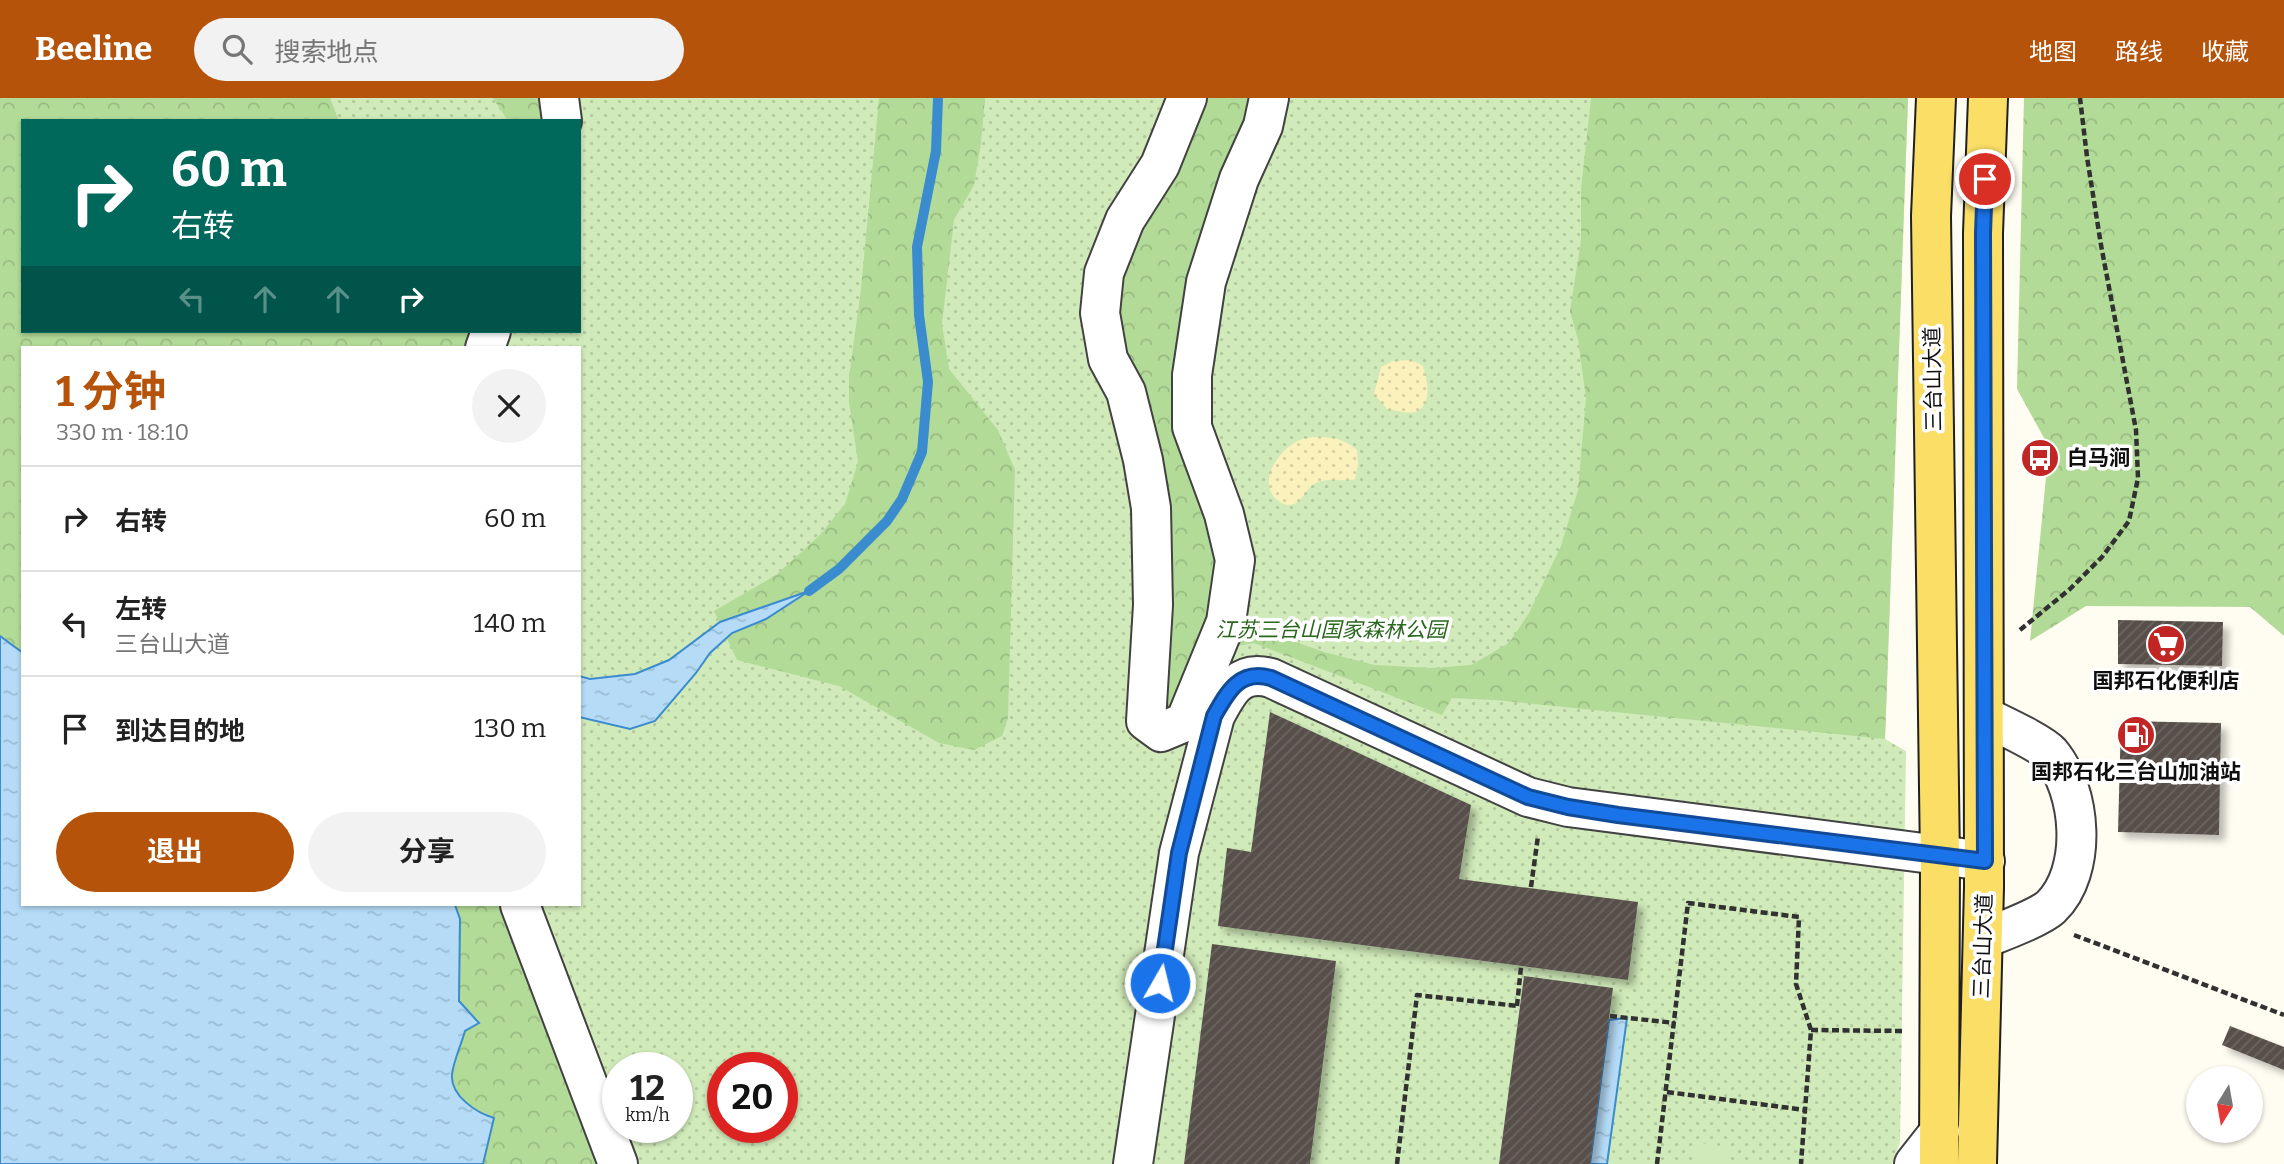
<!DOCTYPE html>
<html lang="zh">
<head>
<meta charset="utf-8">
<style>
  :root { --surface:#fff; --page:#f2f2f2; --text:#222; --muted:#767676; --line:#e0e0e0; --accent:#b45309 }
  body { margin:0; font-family:Bitter,"Noto Sans SC",serif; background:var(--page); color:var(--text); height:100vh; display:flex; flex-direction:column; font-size:26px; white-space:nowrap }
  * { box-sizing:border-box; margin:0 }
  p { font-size:23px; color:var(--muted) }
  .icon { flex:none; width:38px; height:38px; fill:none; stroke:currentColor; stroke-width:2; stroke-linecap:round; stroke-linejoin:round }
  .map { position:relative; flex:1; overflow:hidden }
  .details { position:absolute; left:21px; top:248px; width:560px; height:560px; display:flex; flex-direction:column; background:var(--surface); border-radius:0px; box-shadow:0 2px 5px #0004 }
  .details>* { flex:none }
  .guide { position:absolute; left:21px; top:21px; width:560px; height:214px; border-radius:0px; box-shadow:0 2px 5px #0004; background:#00695c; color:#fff; overflow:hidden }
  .needle { width:46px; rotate:191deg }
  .fabs { position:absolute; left:2186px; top:968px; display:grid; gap:14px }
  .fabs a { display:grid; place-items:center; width:77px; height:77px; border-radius:50%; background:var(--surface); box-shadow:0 2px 5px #0004; font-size:35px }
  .speed { position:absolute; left:602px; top:954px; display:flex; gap:14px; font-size:35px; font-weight:700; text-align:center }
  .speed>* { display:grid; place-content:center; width:91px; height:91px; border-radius:50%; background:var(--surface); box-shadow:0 2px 5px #0004; line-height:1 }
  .speed small { font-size:18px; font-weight:400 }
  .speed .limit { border:10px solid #d22; background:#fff; color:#111 }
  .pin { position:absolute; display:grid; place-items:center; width:60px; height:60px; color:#fff; margin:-30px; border:4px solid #fff; border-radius:50%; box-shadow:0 2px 7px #0007 }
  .me { position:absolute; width:77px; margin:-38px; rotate:8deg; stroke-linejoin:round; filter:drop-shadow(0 0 5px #0008) }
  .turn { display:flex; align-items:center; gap:24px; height:147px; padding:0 35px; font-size:32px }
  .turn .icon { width:91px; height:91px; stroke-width:2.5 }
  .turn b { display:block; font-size:49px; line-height:60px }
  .lanes { display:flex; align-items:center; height:66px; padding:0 35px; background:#0003; justify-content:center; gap:35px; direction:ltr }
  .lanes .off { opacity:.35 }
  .round { display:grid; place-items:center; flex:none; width:74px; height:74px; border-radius:37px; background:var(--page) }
  .summary { display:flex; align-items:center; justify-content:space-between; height:119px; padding:0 35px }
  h1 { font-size:42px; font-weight:700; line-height:52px; color:var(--accent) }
  .action { display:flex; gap:14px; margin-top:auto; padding:14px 35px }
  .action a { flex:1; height:80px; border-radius:42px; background:var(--accent); color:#fff; font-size:28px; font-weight:700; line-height:80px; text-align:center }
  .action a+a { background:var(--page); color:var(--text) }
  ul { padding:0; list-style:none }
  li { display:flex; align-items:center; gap:21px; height:105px; padding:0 35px; border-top:2px solid var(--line) }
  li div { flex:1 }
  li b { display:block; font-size:26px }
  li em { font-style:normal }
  header { display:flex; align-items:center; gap:42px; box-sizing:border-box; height:98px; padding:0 35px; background:var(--accent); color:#fff }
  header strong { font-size:33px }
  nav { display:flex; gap:38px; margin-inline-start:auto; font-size:24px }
  .search { width:490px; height:63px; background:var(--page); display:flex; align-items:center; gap:18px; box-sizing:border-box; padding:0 24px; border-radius:38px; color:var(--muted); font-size:26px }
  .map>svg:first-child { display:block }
  .grass { fill:url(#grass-dots); fill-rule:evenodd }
  .forest { fill:url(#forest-crowns) }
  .sand { fill:url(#sand-dots) }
  .garden { fill:#d0eab9 }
  .water { fill:url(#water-ripples); stroke:#3a8ccf; stroke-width:2 }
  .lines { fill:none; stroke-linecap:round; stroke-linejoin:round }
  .stream { stroke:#3a8ccf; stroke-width:10 }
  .building { fill:url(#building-hatch); filter:url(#shadow) }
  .minor-casing { stroke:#424242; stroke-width:42 }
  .major-casing { stroke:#202020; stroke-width:42 }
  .path { stroke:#313131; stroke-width:4.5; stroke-dasharray:7 3.5; stroke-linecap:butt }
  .minor { stroke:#fff; stroke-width:38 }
  .major { stroke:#fade66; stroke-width:38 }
  .route-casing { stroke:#114b97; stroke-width:18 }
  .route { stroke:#1a73e8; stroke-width:12 }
  .labels { text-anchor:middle; stroke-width:7; stroke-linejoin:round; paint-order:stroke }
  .street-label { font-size:21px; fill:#0f0f0f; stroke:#fff }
  .poi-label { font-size:21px; font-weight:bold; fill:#0f0f0f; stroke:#fff }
  .park-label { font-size:21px; font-style:italic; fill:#29681d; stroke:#fff }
</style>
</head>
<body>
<header>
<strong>Beeline</strong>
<div class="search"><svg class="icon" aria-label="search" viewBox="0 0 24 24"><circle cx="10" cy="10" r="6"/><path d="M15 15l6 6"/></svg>搜索地点</div>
<nav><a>地图</a><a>路线</a><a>收藏</a></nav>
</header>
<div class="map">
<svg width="2284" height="1066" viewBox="0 0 2284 1066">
  <defs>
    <pattern id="grass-dots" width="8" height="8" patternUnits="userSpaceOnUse" patternTransform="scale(1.75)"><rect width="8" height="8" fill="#d0eab9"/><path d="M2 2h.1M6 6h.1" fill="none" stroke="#b1c89e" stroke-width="1.8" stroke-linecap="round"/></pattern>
    <pattern id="forest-crowns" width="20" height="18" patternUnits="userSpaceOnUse" patternTransform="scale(1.75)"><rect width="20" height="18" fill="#b3db98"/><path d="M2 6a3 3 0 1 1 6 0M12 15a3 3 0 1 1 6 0" fill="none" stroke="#99bb82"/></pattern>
    <pattern id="sand-dots" width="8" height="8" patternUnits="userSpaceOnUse" patternTransform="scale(1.75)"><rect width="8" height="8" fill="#fbf1bc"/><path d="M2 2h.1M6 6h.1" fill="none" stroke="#d6cda0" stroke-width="1.8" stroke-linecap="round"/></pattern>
    <pattern id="water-ripples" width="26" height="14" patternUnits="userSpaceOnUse" patternTransform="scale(1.75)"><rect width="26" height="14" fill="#b5dbf7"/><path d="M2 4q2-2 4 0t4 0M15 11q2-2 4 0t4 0" fill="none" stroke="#9abbd3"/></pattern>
    <pattern id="building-hatch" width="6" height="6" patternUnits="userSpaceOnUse" patternTransform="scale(1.75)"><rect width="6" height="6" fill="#58504b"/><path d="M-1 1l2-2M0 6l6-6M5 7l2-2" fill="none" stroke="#6b6561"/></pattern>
    <filter id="shadow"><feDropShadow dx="6" dy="6" stdDeviation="3.5" flood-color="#0004"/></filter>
  </defs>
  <rect width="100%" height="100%" fill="#fffdf1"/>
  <path class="grass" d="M0 0H1908L1885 641 1906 653 1900 1044 1892 1066H0ZM23 23H579V233H23ZM23 250H579V807H23ZM618 970H677V1029H618ZM723 970H782V1029H723Z"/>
  <path class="forest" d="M0 0H330L339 23H23V233H473L468 250H23V555L0 538Z
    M493 0H544L547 23H508Z
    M879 0H985L981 45 974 87 954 122 942 226 949 271 998 332 1015 372 1008 620 1002 638 974 652 939 645 839 588 737 562 714 513 776 477 820 437 845 406 858 364 849 304V279L861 191Z
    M1196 0H1262L1186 230 1218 432 1211 545 1161 624 1115 236 1122 166Z
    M1591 0H1908L1885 641 1495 602 1452 600 1442 617 1254 545 1237 548 1233 536 1267 534 1324 554 1375 567 1432 570 1471 567 1509 545 1529 515 1561 448 1578 392 1586 300 1578 242 1570 213 1581 143V91Z
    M2024 0H2284V538L2250 509 2086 508 2030 543 2049 349 2017 291Z
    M455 807H508L603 1066H483L486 1048 475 1014 458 995 451 979 465 933 459 903 460 821Z"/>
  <path class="sand" d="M1410 262 1422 267C1428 280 1433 308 1415 314 1407 316 1395 312 1387 311L1374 296 1381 269 1393 263Z
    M1320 339C1335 339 1345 342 1357 352L1358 366 1355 381C1342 385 1325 378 1313 387 1304 393 1301 407 1289 407 1283 407 1278 403 1275 400 1259 382 1277 356 1294 345 1301 340 1311 339 1320 339Z"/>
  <path class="garden" d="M1699 1045 1728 1049 1730 1066H1690Z"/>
  <path class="water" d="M809 493 766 521 732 535 710 555 696 575 655 623 630 631 579 619V578L590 581 635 576 669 562 720 524Z
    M0 538 23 555V807H455L460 821 459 903 479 925 465 933C461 947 454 962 452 976 450 998 477 1015 494 1020L483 1066H0Z
    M1627 920 1607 1066H1590L1609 922Z"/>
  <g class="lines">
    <path class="stream" d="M809 493 839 471 887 423 902 401 922 354 928 284 919 217 917 149 936 53 938 0"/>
  </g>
  <path class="building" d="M2118 522 2223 524 2222 568 2118 566Z
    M1270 614 1471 707 1459 781 1638 804 1628 882 1218 828 1227 750 1251 754Z
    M2121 623 2221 625 2219 737 2118 734Z
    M1212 846 1336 863 1310 1066H1184Z
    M1524 878 1613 890 1590 1066H1499Z
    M2230 928 2284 949V972L2222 947Z"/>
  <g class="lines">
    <defs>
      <path id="minor" d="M559 0 562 23
        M1187 0 1160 67 1125 122 1104 175 1100 215 1108 261 1126 294 1143 362 1151 410 1153 507 1146 623 1161 634 1185 624 1226 524 1235 462 1224 416 1192 329V277L1206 184 1239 81 1263 28 1269 0
        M485 250 491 233
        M520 807 618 1066
        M1983 841C2000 834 2039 820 2051 809 2088 773 2082 693 2050 655 2040 644 1999 626 1984 618
        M1133 1066 1179 755 1215 618C1228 593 1239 571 1271 580L1528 699 1568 709 1985 763
        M1914 1066 1940 1033"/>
      <path id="major" d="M1936 0 1931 118 1940 761 1939 1066
        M1977 1066 1984 789 1983 135 1988 0"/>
    </defs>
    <use href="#minor" class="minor-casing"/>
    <use href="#major" class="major-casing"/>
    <path class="path" d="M2020 532 2070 491 2102 459 2129 423 2138 380 2136 332 2101 147 2087 59 2080 0
      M1531 789 1538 738
      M2074 837 2284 917
      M1517 908 1521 869
      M1610 918 1675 925
      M1811 932 1904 933
      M1667 994 1805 1012
      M1397 1066 1417 897 1518 908
      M1657 1066 1688 805 1799 819 1796 886 1811 932 1801 1066"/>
    <use href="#minor" class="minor"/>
    <use href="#major" class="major"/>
  </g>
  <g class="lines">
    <defs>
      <path id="route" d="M1160 885 1179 755 1214 618C1228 593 1240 571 1271 580L1528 699 1568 709 1618 717 1985 763 1983 135 1985 81"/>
    </defs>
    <use href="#route" class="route-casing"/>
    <use href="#route" class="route"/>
  </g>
  <defs>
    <symbol id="bus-disc" viewBox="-11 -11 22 22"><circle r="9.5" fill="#c12524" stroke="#fff"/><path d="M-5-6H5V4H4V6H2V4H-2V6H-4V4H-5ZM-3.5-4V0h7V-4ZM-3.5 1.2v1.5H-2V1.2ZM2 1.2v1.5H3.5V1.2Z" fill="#fff"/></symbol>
    <symbol id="supermarket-disc" viewBox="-11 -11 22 22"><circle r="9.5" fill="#c12524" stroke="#fff"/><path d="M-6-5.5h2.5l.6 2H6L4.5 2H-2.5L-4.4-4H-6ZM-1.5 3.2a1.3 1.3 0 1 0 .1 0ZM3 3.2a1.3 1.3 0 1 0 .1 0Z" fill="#fff"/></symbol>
    <symbol id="fuel-disc" viewBox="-11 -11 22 22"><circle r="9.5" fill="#c12524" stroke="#fff"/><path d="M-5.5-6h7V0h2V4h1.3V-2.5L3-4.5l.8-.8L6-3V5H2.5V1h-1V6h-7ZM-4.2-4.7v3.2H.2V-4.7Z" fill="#fff"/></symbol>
  </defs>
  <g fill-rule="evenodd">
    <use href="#bus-disc" x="2018" y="338" width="44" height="44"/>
    <use href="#supermarket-disc" x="2144" y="524" width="44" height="44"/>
    <use href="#fuel-disc" x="2114" y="615" width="44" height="44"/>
  </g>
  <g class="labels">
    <g class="street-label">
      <text transform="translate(1933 281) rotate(-91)" y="7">三台山大道</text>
      <text transform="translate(1983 848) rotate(-88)" y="7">三台山大道</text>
    </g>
    <g class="poi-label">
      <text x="2067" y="367" text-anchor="start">白马涧</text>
      <text x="2166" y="590">国邦石化便利店</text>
      <text x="2136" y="681">国邦石化三台山加油站</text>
    </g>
    <g class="park-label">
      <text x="1331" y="539">江苏三台山国家森林公园</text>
    </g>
  </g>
</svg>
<div class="fabs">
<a><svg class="needle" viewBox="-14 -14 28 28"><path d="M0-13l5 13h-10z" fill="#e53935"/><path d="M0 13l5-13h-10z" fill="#767676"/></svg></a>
</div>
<div class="speed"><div>12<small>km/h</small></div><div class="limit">20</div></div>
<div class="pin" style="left:1985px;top:81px;background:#d93025"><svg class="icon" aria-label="arrive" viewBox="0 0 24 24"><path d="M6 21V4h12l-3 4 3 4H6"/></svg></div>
<svg class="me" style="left:1160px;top:885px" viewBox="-20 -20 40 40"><circle r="17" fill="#1a73e8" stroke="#fff" stroke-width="3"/><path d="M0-11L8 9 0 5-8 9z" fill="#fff"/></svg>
<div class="guide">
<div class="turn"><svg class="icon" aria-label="right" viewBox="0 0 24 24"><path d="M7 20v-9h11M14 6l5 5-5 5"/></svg><div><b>60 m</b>右转</div></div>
<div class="lanes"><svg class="icon off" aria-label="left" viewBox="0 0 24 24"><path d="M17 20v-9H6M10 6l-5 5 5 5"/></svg><svg class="icon off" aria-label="ahead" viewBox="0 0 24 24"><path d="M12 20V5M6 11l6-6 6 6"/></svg><svg class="icon off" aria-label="ahead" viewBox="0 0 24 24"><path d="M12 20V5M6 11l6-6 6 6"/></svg><svg class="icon" aria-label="right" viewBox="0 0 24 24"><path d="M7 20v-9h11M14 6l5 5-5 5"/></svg></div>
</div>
<section class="details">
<div class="summary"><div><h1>1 分钟</h1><p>330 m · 18:10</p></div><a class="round"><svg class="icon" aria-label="close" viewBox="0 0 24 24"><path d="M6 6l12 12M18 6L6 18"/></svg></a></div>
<ul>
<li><svg class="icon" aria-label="right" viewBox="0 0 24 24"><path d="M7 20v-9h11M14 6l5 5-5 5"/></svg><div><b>右转</b></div><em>60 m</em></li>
<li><svg class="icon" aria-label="left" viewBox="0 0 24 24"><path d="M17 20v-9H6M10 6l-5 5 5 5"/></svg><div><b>左转</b><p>三台山大道</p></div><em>140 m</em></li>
<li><svg class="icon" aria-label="arrive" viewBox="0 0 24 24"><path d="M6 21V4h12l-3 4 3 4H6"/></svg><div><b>到达目的地</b></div><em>130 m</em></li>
</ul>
<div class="action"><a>退出</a><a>分享</a></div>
</section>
</div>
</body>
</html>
